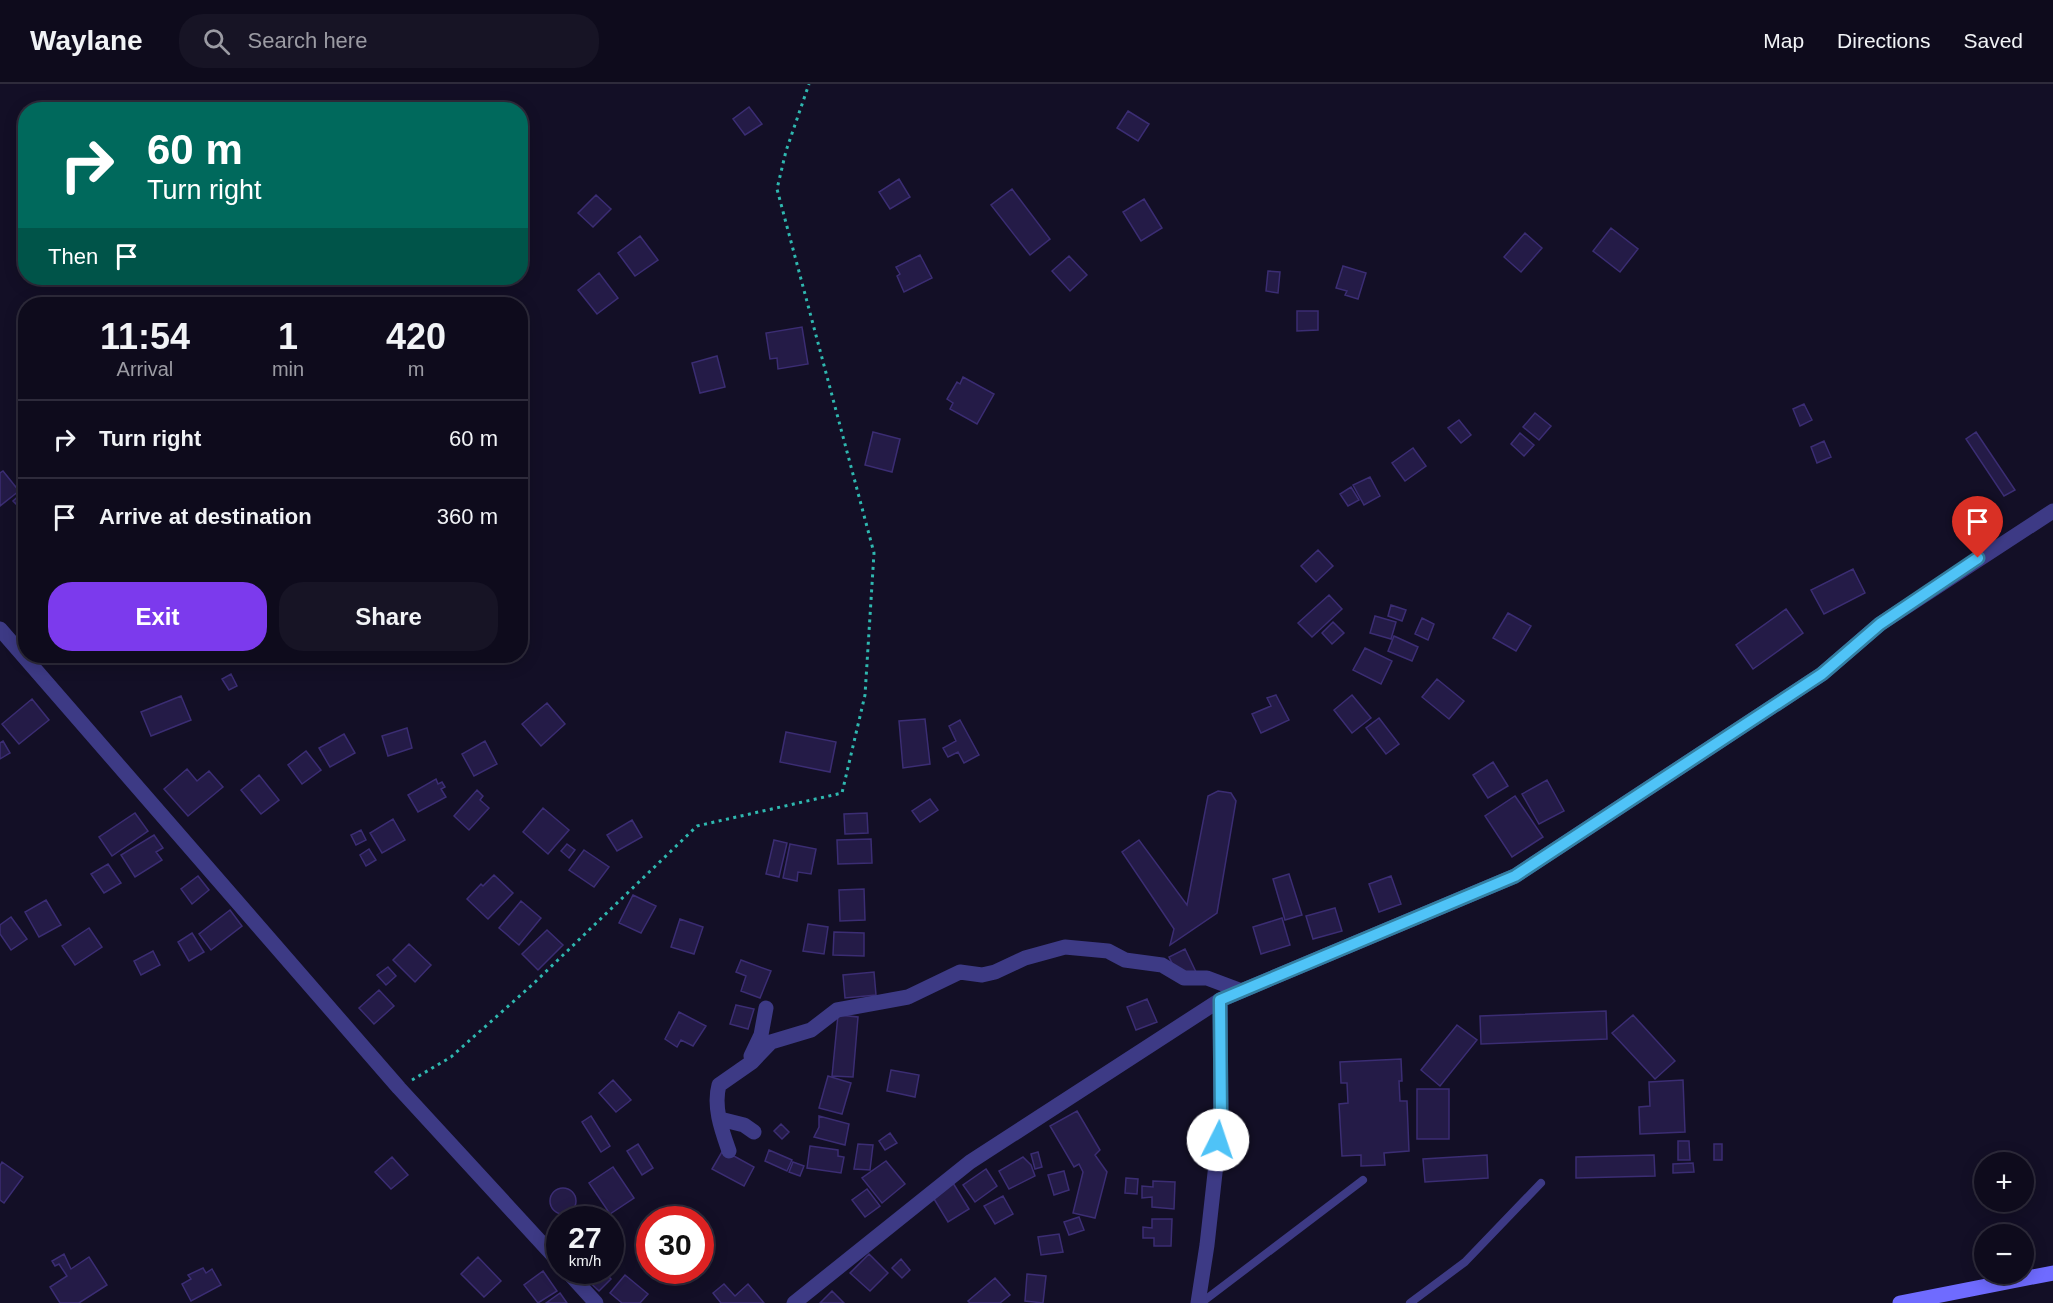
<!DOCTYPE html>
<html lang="en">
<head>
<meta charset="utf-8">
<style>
  :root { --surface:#0e0b1c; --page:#171425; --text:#f1f3f6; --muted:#9b9ba3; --line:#2e2b3b; --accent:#7c3aed }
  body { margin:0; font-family:Arial,sans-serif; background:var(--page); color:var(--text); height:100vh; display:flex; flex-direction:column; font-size:22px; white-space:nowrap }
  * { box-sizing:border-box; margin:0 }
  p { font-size:20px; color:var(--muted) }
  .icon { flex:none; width:33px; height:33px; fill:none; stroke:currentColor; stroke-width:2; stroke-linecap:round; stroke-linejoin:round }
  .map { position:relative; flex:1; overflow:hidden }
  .sheet { position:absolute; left:18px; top:213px; width:510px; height:366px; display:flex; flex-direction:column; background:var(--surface); border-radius:24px; box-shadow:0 3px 15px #0003,0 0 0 2px var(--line) }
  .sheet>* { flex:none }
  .banner { position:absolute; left:18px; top:18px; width:510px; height:183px; border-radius:24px; box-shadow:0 3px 15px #0003,0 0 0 2px var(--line); background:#00695c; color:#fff; overflow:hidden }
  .tools { position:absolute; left:1974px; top:1068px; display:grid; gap:12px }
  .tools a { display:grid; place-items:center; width:60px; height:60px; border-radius:50%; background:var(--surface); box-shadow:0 3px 15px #0003,0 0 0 2px var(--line); font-size:30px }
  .speed { position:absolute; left:546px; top:1122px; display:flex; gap:12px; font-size:30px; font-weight:700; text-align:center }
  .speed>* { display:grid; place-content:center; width:78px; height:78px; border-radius:50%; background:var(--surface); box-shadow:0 3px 15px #0003,0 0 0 2px var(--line); line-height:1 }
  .speed small { font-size:15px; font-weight:400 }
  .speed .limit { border:9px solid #d22; background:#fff; color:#111 }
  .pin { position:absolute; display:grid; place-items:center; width:51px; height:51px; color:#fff; margin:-62px -26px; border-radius:50% 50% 50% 0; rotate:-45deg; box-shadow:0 0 6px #0007 }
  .pin .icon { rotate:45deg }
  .me { position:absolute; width:66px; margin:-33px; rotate:4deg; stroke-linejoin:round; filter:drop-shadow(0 0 4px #0008) }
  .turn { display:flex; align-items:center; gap:21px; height:126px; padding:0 30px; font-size:27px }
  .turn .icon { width:78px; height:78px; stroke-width:2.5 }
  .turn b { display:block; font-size:42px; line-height:51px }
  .then { display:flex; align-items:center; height:57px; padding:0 30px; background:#0003; gap:12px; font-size:22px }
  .eta { display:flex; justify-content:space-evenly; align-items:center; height:102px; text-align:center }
  .eta b { font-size:36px; font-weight:700; line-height:42px }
  .cta { display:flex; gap:12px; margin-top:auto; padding:12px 30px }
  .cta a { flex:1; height:69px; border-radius:24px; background:var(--accent); color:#fff; font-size:24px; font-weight:700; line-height:69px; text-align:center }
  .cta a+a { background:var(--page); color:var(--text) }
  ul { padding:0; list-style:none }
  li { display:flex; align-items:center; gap:18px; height:78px; padding:0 30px; border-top:2px solid var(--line) }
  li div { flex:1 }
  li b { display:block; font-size:22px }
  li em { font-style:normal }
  header { display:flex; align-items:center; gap:36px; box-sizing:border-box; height:84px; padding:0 30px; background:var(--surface); border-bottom:2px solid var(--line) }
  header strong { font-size:28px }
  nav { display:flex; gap:33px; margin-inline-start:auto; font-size:21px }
  .search { width:420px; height:54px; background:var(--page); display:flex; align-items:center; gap:15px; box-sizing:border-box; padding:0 21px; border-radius:24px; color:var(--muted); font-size:22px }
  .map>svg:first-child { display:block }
  .building { fill:#241b47; stroke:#3b2d73; stroke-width:1.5 }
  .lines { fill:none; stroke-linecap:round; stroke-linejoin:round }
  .path { stroke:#2fb8b0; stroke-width:3; stroke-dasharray:3 4.5; stroke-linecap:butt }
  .lane { stroke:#3d3a85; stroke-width:8 }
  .street { stroke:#3d3a85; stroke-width:15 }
  .secondary { stroke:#6f6bff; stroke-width:15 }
  .route-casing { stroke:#337fa1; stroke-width:15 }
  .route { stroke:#4fc3f7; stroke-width:10 }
</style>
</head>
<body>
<header>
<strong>Waylane</strong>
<div class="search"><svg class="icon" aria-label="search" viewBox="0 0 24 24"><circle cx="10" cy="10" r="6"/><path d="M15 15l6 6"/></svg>Search here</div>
<nav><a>Map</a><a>Directions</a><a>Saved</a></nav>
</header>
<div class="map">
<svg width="2053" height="1219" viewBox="0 0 2053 1219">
  <rect width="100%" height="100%" fill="#130f26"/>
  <path class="building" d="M749 23 762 40 745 51 733 35Z
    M1128 27 1149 40 1138 57 1117 44Z
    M899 95 910 113 890 125 879 108Z
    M1012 105 1050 155 1030 171 991 121Z
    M596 111 611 125 593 143 578 129Z
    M1144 115 1162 144 1141 157 1123 128Z
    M1611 144 1638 165 1620 188 1593 167Z
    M1525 149 1542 164 1521 188 1504 173Z
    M640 152 658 176 635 192 618 169Z
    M920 171 932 194 904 208 897 192 900 190 896 183Z
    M1069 172 1087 191 1070 207 1052 187Z
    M1343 182 1366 189 1358 215 1345 211 1347 207 1336 204Z
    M1268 187 1280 188 1278 209 1266 207Z
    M599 189 618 214 597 230 578 206Z
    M1297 227H1318V246L1297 247Z
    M802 243 808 280 778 285 777 274 770 275 766 249Z
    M717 272 725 303 700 309 692 279Z
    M963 293 994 310 977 340 950 325 953 319 947 315 957 298 960 300Z
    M1804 320 1812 336 1800 342 1793 325Z
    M1535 329 1551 342 1539 356 1523 343Z
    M1459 336 1471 351 1461 359 1448 344Z
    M873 348 900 355 892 388 865 381Z
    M1976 348 2015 406 2004 412 1966 355Z
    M1520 349 1534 361 1524 372 1511 360Z
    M1824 357 1831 373 1817 379 1811 363Z
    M1413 364 1426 382 1405 397 1392 379Z
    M3 387 19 407 0 422V389Z
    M1370 393 1380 412 1364 421 1353 401Z
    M1351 403 1359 416 1348 422 1340 410Z
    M26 405V430L13 417Z
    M1318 466 1333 482 1316 498 1301 482Z
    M1853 485 1865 509 1824 530 1811 506Z
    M1329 511 1342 525 1312 553 1298 539Z
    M1391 521 1406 526 1402 537 1388 532Z
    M1786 525 1803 549 1753 585 1736 561Z
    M1508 529 1531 542 1516 567 1493 554Z
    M1375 532 1396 538 1391 555 1370 549Z
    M1422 534 1434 540 1428 556 1415 550Z
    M1333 538 1344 549 1332 560 1322 549Z
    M1394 552 1418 563 1412 577 1388 567Z
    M1365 564 1392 577 1381 600 1353 586Z
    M231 590 237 602 229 606 222 595Z
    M1437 595 1464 617 1449 635 1422 613Z
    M1276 611 1289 636 1261 649 1252 630 1271 622 1267 614Z
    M1352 611 1371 634 1352 649 1334 626Z
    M181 612 191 636 151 652 141 628Z
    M32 615 49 636 19 660 2 640Z
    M547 619 565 640 541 662 522 640Z
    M1379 634 1399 660 1386 670 1366 644Z
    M925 635 930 680 903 684 899 637Z
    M960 636 979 671 964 679 958 668 948 673 943 664 956 657 949 642Z
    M407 644 412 664 388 672 382 652Z
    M786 648 836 658 830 688 780 678Z
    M344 650 355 669 330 683 319 664Z
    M3 657 10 669 0 675V659Z
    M485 657 497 680 474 692 462 670Z
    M306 667 321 686 302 700 288 681Z
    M1493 678 1508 702 1488 714 1473 691Z
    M187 685 197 697 209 687 223 703 188 732 164 705Z
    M259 691 279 716 261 730 241 706Z
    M436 695 438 700 442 698 445 703 441 705 446 713 418 728 408 711Z
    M1547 696 1564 727 1539 740 1522 710Z
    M477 706 483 712 480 716 489 724 469 746 454 732Z
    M1218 707 1231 709 1236 717 1217 829 1170 861 1174 845 1122 768 1139 756 1187 821 1208 712Z
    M1515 712 1543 753 1512 773 1485 732Z
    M930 715 938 726 920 738 912 727Z
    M543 724 569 746 548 770 523 748Z
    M135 729 148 747 112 772 99 753Z
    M867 729 868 749 845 750 844 730Z
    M393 735 405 756 382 769 370 749Z
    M632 736 642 753 617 767 607 751Z
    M361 746 366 756 356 761 351 751Z
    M154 751 163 764 156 768 162 776 135 793 121 771Z
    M871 755 872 779 838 780 837 756Z
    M774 756 787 759 779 793 766 790Z
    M567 760 575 766 569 774 561 767Z
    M790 760 816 765 811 790 798 788 797 797 783 794Z
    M369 765 376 776 366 782 360 771Z
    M584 766 609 783 594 803 569 786Z
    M108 780 121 799 104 809 91 790Z
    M1289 790 1302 831 1285 836 1273 795Z
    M494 791 513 809 488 835 467 815 481 800 483 802Z
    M198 792 209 806 192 820 181 805Z
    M1391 792 1401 820 1379 828 1369 800Z
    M864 805 865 836 840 837 839 806Z
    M633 811 656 822 641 849 619 839Z
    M46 816 61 841 39 853 25 828Z
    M521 817 541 834 519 861 499 844Z
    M1335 824 1342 847 1313 855 1306 832Z
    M230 826 242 842 211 866 199 850Z
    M11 833 27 855 11 866 0 850V841Z
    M1282 834 1290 861 1261 870 1253 843Z
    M680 835 703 843 694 870 671 863Z
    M808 840 828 843 824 870 803 867Z
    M89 844 102 863 75 881 62 862Z
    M547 846 563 861 538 886 522 870Z
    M834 848 864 849V872L833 871Z
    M192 849 204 868 189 877 178 858Z
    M409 860 431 881 415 898 393 876Z
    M1185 865 1197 890 1176 887 1169 873Z
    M153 867 160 881 141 891 134 877Z
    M741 876 771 887 760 914 741 907 746 892 736 888Z
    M388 883 396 892 386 901 377 891Z
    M874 888 876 911 845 914 843 891Z
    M379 906 394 922 374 940 359 924Z
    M1147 915 1157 938 1136 946 1127 923Z
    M736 921 754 925 748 945 730 940Z
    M1606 927 1607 955 1481 960 1480 932Z
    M679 928 706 942 693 962 681 956 677 963 665 955Z
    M838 931 858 933 853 993 832 992Z
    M1633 931 1675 977 1655 995 1612 949Z
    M1457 941 1477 956 1440 1002 1421 986Z
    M1401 975 1402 997H1399L1400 1017H1407L1409 1067 1384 1069 1385 1081 1361 1082V1071L1342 1072 1339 1020 1348 1019 1347 999H1341L1340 978Z
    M891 986 919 991 915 1013 887 1007Z
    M828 992 851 999 842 1030 819 1024Z
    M613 996 631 1016 616 1028 599 1009Z
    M1683 996 1685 1048 1640 1050 1639 1023 1650 1022 1649 998Z
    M1417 1005H1449V1055H1417Z
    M1077 1027 1100 1066 1095 1071 1107 1088 1095 1134 1073 1129 1083 1088 1079 1080 1074 1083 1050 1042Z
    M591 1032 610 1062 601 1068 582 1038Z
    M819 1032 849 1040 845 1061 814 1053 819 1043Z
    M781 1040 789 1048 782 1055 774 1047Z
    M890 1049 897 1059 885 1066 879 1057Z
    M1678 1057H1689L1690 1076H1678Z
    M638 1060 653 1084 642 1091 627 1067Z
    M858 1060 873 1061 870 1086 854 1085Z
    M1714 1060H1722V1076H1714Z
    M810 1062 838 1066V1072L844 1073 841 1089 807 1084Z
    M723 1066 754 1083 744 1102 712 1085Z
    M769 1066 792 1076 787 1087 765 1077Z
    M1038 1068 1042 1083 1035 1085 1031 1070Z
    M1487 1071 1488 1094 1425 1098 1423 1075Z
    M1654 1071 1655 1092 1576 1094V1073Z
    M392 1073 408 1091 391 1105 375 1088Z
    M1023 1073 1031 1081 1035 1092 1009 1105 999 1087Z
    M886 1077 905 1100 882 1119 862 1094Z
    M2 1078 23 1093 4 1119 0 1116V1082Z
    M793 1078 804 1082 800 1092 789 1088Z
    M1693 1079 1694 1088 1673 1089V1080Z
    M613 1083 634 1114 610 1130 589 1099Z
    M986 1085 997 1102 975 1118 963 1101Z
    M1064 1087 1069 1106 1054 1111 1048 1091Z
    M1126 1094 1138 1095 1137 1110 1125 1109Z
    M1153 1097 1175 1098 1174 1125 1152 1123V1113L1142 1114V1102L1153 1103Z
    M953 1099 969 1125 948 1138 931 1110Z
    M550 1117a13 13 0 1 1 26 0a13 13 0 1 1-26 0Z
    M867 1105 880 1122 865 1133 852 1116Z
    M1003 1112 1013 1130 995 1140 984 1122Z
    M1079 1133 1084 1146 1069 1151 1064 1138Z
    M1152 1135H1172L1171 1162H1154V1154H1143V1143L1152 1144Z
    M1059 1150 1063 1168 1041 1171 1038 1153Z
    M64 1170 71 1185 89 1173 107 1201 79 1219H60L50 1203 67 1192 59 1180 55 1182 52 1177Z
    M869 1170 888 1189 870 1207 850 1189Z
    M478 1173 501 1197 484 1213 461 1190Z
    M901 1175 910 1186 902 1194 892 1184Z
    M203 1184 206 1189 212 1185 221 1201 191 1217 182 1200 191 1195 188 1191Z
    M591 1186H602L611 1195 599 1207 584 1193Z
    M543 1187 557 1207 538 1219 524 1201Z
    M1027 1190 1046 1192 1043 1219 1025 1217Z
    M625 1191 648 1210 640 1219H622L610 1209Z
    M995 1194 1010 1211 1000 1219H970L968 1217Z
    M724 1200 735 1212 748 1200 764 1219H721L713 1209Z
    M832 1207 844 1219H820Z
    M560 1209 567 1219H546Z"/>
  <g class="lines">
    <path class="path" d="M412 996 451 973 533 900 697 742 842 709 865 611 874 469 777 105 786 67 809 0"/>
    <path class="lane" d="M1201 1219 1363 1096
      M1410 1219 1465 1178 1541 1099"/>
    <path class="street" d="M0 545 399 1004 560 1179
      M751 972 761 951 766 924
      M720 1035 744 1041 754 1048
      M729 1067C722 1047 713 1023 719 1001L752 978 771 958 811 946 837 926 908 913 960 888 982 891 995 888 1025 874 1065 863 1108 867 1125 876 1162 881 1184 894H1207L1239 906
      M566 1186 596 1219
      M794 1219 970 1078 1220 916 1515 792 1822 590 1880 540 2053 427
      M1198 1219 1207 1161 1221 1035 1220 916"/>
    <path class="secondary" d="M1900 1219 2053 1189"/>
  </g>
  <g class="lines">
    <defs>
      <path id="route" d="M1218 1056 1221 1035 1220 916 1515 792 1822 590 1880 540 1978 474"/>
    </defs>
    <use href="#route" class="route-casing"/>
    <use href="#route" class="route"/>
  </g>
</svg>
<div class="tools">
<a>+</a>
<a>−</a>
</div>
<div class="speed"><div>27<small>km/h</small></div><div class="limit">30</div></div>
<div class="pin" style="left:1978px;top:474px;background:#d93025"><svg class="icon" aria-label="arrive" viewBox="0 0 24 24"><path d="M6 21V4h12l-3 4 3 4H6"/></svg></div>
<svg class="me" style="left:1218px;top:1056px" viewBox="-20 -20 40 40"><circle r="19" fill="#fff"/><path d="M0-13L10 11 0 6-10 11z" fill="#4fc3f7"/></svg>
<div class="banner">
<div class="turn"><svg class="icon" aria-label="right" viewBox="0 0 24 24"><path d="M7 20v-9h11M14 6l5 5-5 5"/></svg><div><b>60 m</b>Turn right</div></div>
<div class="then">Then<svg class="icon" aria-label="arrive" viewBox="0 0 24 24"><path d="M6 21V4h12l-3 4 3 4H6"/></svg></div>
</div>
<section class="sheet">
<div class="eta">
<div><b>11:54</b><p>Arrival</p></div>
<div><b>1</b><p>min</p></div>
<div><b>420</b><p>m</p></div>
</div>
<ul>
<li><svg class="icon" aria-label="right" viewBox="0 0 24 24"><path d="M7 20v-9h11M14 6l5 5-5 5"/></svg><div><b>Turn right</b></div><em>60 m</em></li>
<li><svg class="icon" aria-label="arrive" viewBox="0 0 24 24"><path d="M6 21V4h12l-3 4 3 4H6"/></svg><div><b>Arrive at destination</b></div><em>360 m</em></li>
</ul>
<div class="cta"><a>Exit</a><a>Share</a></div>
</section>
</div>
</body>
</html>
